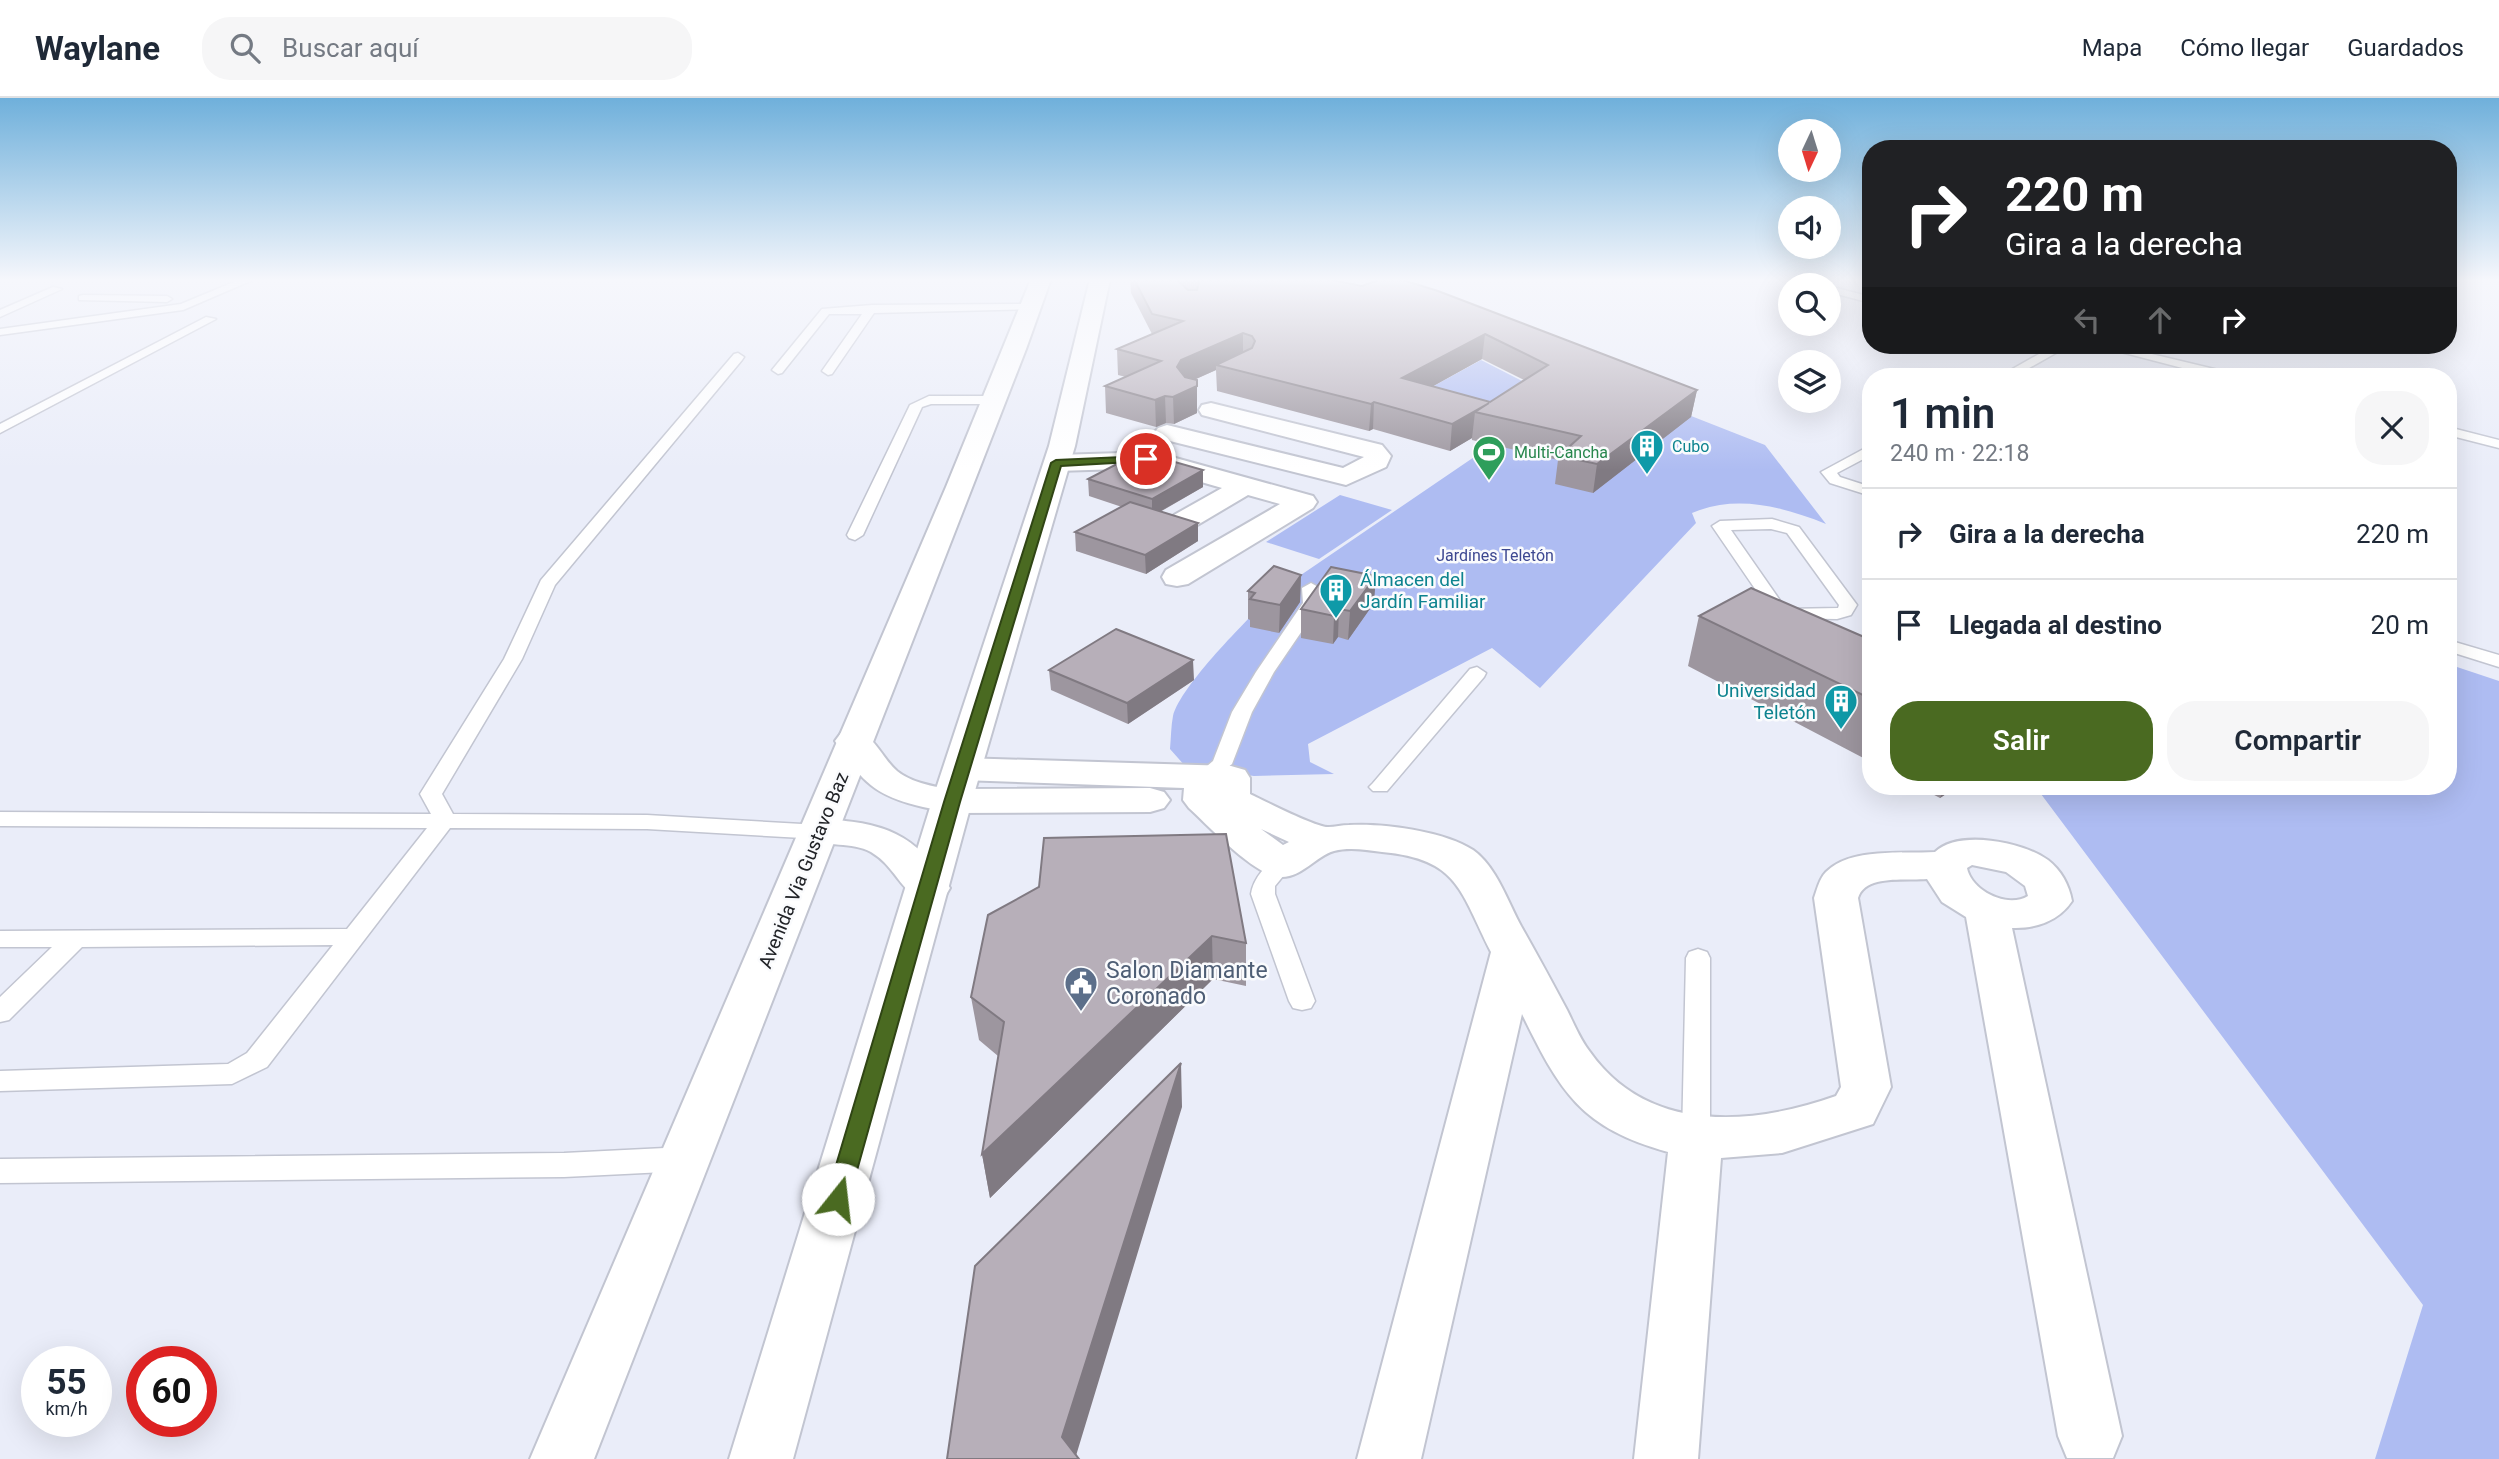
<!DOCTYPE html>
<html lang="es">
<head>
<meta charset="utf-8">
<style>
  :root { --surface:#fff; --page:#f6f6f7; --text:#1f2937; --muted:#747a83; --line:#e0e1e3; --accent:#4a6a21 }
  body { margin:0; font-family:Roboto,sans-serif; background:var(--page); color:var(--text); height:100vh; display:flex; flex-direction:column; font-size:26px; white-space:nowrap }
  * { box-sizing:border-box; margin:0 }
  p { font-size:23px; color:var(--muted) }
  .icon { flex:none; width:38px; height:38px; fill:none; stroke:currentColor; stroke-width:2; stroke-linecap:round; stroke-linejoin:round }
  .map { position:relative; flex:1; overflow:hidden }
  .drawer { position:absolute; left:1862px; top:270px; width:595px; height:427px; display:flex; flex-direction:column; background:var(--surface); border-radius:28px; box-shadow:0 7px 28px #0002 }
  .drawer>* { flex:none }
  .guide { position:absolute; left:1862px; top:42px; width:595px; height:214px; border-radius:28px; box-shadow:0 7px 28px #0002; background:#202124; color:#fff; overflow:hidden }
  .needle { width:46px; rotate:184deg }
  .buttons { position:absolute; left:1778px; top:21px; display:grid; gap:14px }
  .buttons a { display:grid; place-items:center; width:63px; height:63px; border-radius:50%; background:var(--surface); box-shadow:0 7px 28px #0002; font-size:35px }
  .speed { position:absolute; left:21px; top:1248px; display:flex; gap:14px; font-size:35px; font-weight:700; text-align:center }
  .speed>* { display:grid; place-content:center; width:91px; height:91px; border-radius:50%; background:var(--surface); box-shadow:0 7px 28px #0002; line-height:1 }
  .speed small { font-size:18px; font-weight:400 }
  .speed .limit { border:10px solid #d22; background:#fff; color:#111 }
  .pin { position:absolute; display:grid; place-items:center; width:60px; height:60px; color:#fff; margin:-30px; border:4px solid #fff; border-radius:50%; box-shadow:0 2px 7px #0007 }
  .me { position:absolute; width:77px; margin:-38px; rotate:16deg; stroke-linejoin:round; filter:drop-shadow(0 0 5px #0008) }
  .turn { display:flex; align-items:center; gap:24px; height:147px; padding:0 28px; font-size:32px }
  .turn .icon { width:91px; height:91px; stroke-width:2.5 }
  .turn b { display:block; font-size:49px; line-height:60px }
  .lanes { display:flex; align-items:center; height:66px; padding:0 28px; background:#0003; justify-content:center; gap:35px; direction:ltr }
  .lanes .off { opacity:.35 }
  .round { display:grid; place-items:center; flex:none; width:74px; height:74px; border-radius:28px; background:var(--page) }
  .summary { display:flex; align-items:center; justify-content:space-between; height:119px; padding:0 28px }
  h1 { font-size:42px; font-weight:600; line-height:52px }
  .action { display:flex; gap:14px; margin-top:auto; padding:14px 28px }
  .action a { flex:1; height:80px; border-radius:28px; background:var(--accent); color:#fff; font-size:28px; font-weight:600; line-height:80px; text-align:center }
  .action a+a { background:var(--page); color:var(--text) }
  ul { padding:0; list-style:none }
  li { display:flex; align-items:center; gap:21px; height:91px; padding:0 28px; border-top:2px solid var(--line) }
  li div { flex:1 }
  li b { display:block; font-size:26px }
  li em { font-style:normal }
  header { display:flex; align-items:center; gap:42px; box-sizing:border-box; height:98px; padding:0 35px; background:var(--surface); border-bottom:2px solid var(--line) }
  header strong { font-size:33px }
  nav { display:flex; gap:38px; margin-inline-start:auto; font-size:24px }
  .search { width:490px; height:63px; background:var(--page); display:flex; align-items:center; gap:18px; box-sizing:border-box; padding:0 24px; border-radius:28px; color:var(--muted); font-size:26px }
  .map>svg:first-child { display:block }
  .green { fill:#aebcf2 }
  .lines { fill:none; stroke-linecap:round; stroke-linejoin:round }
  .service-casing { stroke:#c2c5d1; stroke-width:3 }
  .minor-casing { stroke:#c2c5d1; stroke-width:4 }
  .secondary-casing { stroke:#c2c5d1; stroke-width:4 }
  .primary-casing { stroke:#c2c5d1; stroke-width:4 }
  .service { fill:#fff; fill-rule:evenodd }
  .minor { fill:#fff; fill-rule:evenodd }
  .secondary { fill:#fff; fill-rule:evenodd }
  .primary { fill:#fff; fill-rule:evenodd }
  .wall { fill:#9d969f; fill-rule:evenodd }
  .shaded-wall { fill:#807a82 }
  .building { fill:#b7afb9; stroke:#807a82; stroke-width:2; fill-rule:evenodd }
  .route { fill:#4a6a21; stroke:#304515; stroke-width:2 }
  .labels { text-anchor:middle; stroke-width:5; stroke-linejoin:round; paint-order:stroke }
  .far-culture-label { font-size:16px; fill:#0d838f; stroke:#fafbfd; text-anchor:start }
  .far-leisure-label { font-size:16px; fill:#27864d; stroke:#fafbfd; text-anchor:start }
  .far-park-label { font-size:16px; fill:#3d4891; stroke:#fafbfd }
  .culture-label { font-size:19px; fill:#0d838f; stroke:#fafbfd; text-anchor:start }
  .street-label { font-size:19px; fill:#212327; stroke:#fafbfd }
  .near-service-label { font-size:23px; fill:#4e5e75; stroke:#fafbfd; text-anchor:start }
</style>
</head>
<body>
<header>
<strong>Waylane</strong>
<div class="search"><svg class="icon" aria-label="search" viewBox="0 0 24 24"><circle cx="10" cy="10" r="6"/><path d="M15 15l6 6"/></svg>Buscar aquí</div>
<nav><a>Mapa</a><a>Cómo llegar</a><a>Guardados</a></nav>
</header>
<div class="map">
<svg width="2499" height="1361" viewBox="0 0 2499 1361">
  <rect width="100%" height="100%" fill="#eaedf9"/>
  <path class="green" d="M1481 262 1526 285 1510 350 1574 364 1653 303 1765 347 1826 426C1783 409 1737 396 1692 415L1696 425 1540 590 1492 550 1308 646 1310 664 1334 676 1254 678 1186 669 1170 651C1171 640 1171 628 1173 618 1181 587 1249 520 1273 496L1505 338 1408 302Z
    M1340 397 1392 412 1319 461 1266 444Z
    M2448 566 2499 583V1361H2375L2423 1207 2035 688H2448Z"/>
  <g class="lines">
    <defs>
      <path id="service" d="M241 181H255L183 212 0 237V231L181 206Z
        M1782 181H1801L1818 187H1800Z
        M1829 188 1871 199V205L1829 194Z
        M53 189 62 191 0 219V212Z
        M83 197 167 198 172 201 167 204 79 202V198Z
        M1031 206 1037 209 1035 211 874 215 832 276 828 277 822 273 862 216H829L782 275 778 276 772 272 822 211 872 207Z
        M206 219 216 221 0 335V326Z
        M2055 247H2070L2015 278H2000Z
        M2094 247H2114L2231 275 2233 278H2213Z
        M738 255 744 259 742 262 555 487 522 561 442 696 453 716 647 717 820 727 828 729 831 734 828 739 820 741 647 731 450 730 267 969 232 986 0 993V973L228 966 247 955 333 847 82 849 9 922 0 924V899L52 849H0V833L347 831 427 730 0 728V714L431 716 420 696 504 561 541 482 734 256Z
        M929 298H995L1002 302 995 306H931L922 309 863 437 855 442 849 440 847 437 910 307Z
        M2448 329 2499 342V350L2448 337Z
        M1871 347V357L1837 375 1840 379 1871 389V398L1830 385 1821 374Z
        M1772 421 1799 429 1857 507 1851 517 1837 521 1775 520 1712 428 1720 423ZM1771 431 1787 435 1839 507 1838 510 1786 511 1731 432Z
        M1311 485 1320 490 1321 505 1274 574 1252 614 1232 666 1211 683H1197L1194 679 1213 663 1232 614 1256 574 1303 505 1302 490Z
        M2448 542 2499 557V569L2448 553Z
        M1477 569 1486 575 1484 579 1387 693H1373L1369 689 1373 685 1470 571Z
        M1282 759 1290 761 1293 766 1275 788V796L1315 903 1311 910 1302 912 1293 910 1289 903 1251 796C1253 781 1267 763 1282 759Z
        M1698 851 1707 854 1710 860V1040L1706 1048 1696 1051 1686 1048 1682 1040 1686 860 1689 854Z
        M685 1049 695 1053 699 1061 695 1069 685 1073 564 1079 0 1085V1061L564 1055Z"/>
      <path id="minor" d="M1211 305 1382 347 1391 358 1386 369 1346 387 1158 340 1154 335 1158 330 1167 327 1343 370 1364 359 1202 317 1199 312 1202 307Z
        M1154 354 1313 398 1317 404 1313 410 1188 486 1177 488 1166 486 1162 479 1166 472 1280 406 1248 397 1194 429 1184 432 1174 429 1170 423 1174 417 1222 390 1153 370 1057 373 1048 371 1044 365 1048 359 1057 357Z
        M962 660 1231 668 1245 672 1250 680V696C1265 703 1315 729 1328 729 1335 729 1342 727 1349 727 1383 725 1444 733 1473 752 1496 768 1508 804 1521 828 1537 856 1552 884 1567 912 1574 926 1580 941 1590 954 1648 1036 1751 1028 1836 998L1841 989 1814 800C1817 792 1819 781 1826 774 1851 749 1902 756 1935 754 1959 731 2023 744 2048 762 2061 772 2069 787 2072 803 2059 823 2035 831 2012 830L2122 1338 2113 1360H2067L2058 1338 1966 819 1942 804 1927 781C1906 783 1865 776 1858 800L1891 989 1873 1026 1782 1055 1721 1060 1698 1361H1634L1668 1054C1581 1030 1560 994 1522 916L1421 1361H1357L1491 854C1460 793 1459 761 1382 754 1367 752 1349 749 1334 753 1316 758 1302 779 1282 779 1256 780 1209 728 1189 710L1183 702 1184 690 962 682 949 679 943 671 949 663ZM1261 731 1289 744 1283 747ZM1972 767 2006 774 2025 788 2028 798C2007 811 1971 792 1967 770Z
        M1150 690 1164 694 1170 702 1164 710 1150 714 952 715 938 711 932 703 938 695 952 691Z"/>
      <path id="secondary" d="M854 632C875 637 881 659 897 673 916 688 943 689 966 695L972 703 966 711C950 715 939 712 923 709 875 698 862 684 835 643L841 635Z
        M820 721C883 724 916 735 950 790L944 800C903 811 902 772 871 754 852 744 826 748 806 743L800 734 806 725Z"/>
      <path id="primary" d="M1031 181H1051L1026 251 594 1361H530L946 389Z
        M1090 181H1110L1075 348 972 703 793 1361H729L932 703 1049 348Z"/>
    </defs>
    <use href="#service" class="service-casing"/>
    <use href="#minor" class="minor-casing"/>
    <use href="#secondary" class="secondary-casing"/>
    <use href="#primary" class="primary-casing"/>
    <use href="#service" class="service"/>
    <use href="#minor" class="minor"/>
    <use href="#secondary" class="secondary"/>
    <use href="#primary" class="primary"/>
  </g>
  <path class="wall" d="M1130 181H1327L1697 292 1691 319 1593 395 1555 386 1558 362 1472 342V340L1450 353 1373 331 1369 333 1217 293 1216 272 1194 282H1197V315L1174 326 1166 325 1156 329 1106 315 1105 288 1126 279 1118 277 1117 251 1152 236 1131 195ZM1482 261 1524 282 1490 304 1433 288Z
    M1203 372V389L1160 414 1198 443 1146 476 1076 453 1075 434 1122 409 1089 398 1088 381Z
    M1301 477 1300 504 1279 535 1250 529V522L1248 521V493Z
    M1374 505 1348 542 1338 539 1333 546 1301 540V511Z
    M1699 518 1871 542V664L1688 568Z
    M1049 572 1194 582 1128 626 1051 592Z
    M1917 688H1958L1940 700Z
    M1039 789 1246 845V888L1213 881 990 1100 982 1056 998 958 979 942 971 899Z"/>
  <path class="shaded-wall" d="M1243 235V259L1216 267V272L1182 287 1177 269 1181 262Z
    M1485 236 1482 261 1401 306 1402 280Z
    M1197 282V315L1174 326 1173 299Z
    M1697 292 1691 319 1593 395 1597 366Z
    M1165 298 1166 325 1156 329 1155 302Z
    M1374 304 1373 331 1369 333 1371 306Z
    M1489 305 1475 314 1472 340 1450 353 1452 326Z
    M1203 372V389L1152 418V401Z
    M1198 425V443L1146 476 1145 457Z
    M1301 477 1300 504 1279 535 1280 507Z
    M1376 478 1374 505 1348 542 1350 513Z
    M1339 511 1338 539 1333 546 1334 518Z
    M1193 562 1194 582 1128 626 1127 605Z
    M1945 688H1958L1940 700Z
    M1212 838 1213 881 990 1100 982 1056Z
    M1181 965 1182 1009 1075 1361 1062 1339Z"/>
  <path class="building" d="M1134 181H1176L1188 192H1197L1199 184 1196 181H1327L1362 188 1381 181H1400L1438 193 1697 292 1597 366 1559 358 1581 338 1475 314 1489 305 1452 326 1374 304 1371 306 1216 267 1252 250 1255 243 1252 238 1243 235 1181 262 1177 269 1185 279 1197 282V288L1173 299 1165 298 1155 302 1105 288 1161 263 1117 251 1183 223 1152 216ZM1485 236 1548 267 1490 304 1402 280Z
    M1136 356H1147L1203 372 1152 401 1088 381Z
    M1130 404 1198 425 1145 457 1075 434Z
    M1274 468 1301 477 1280 507 1250 501 1255 495 1248 493Z
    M1331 469 1376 478 1350 513 1339 511 1334 518 1301 511Z
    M1751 490 1871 542V601L1699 518Z
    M1116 531 1193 562 1127 605 1049 572Z
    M1226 736 1246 845 1212 838 982 1056 1004 924 971 899 988 817 1039 789 1044 740Z
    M1181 965 1062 1339 1079 1361H947L975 1168Z"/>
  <linearGradient id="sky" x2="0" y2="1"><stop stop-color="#6fb0db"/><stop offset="0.49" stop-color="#f6f7fc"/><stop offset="1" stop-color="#f6f7fc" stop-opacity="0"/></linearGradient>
  <rect width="2499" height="372" fill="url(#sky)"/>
  <path class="route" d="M1146 358 1151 361 1149 363 1061 368 960 704 849 1101 846 1108 838 1111 830 1108 826 1101 944 704 1051 365 1056 362Z"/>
  <defs>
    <symbol id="building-pin" viewBox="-11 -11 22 30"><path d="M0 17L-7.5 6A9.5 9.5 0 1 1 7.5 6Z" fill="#0f9aa8" stroke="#fafbfd"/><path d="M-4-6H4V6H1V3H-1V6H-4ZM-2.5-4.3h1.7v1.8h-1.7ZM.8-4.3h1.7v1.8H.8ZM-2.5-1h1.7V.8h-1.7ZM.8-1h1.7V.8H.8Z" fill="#fff"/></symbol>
    <symbol id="stadium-pin" viewBox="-11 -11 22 30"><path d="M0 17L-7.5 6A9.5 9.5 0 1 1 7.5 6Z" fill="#2e9e5b" stroke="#fafbfd"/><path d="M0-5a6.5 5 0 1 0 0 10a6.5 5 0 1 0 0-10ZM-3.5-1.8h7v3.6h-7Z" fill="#fff"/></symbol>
    <symbol id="civic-pin" viewBox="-11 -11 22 30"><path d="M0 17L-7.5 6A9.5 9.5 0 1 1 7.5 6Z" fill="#5c6f8a" stroke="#fafbfd"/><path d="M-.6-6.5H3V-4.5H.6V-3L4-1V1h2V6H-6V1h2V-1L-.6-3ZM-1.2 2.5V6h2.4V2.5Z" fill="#fff"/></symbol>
  </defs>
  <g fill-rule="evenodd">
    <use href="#building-pin" x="1628" y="329" width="38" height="52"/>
    <use href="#stadium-pin" x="1470" y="335" width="38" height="52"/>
    <use href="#building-pin" x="1317" y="473" width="38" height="52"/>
    <use href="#building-pin" x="1822" y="584" width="38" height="52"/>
    <use href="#civic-pin" x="1062" y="866" width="38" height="52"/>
  </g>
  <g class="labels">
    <g class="far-culture-label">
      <text x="1672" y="354">Cubo</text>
    </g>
    <g class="far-leisure-label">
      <text x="1514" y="360">Multi-Cancha</text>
    </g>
    <g class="far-park-label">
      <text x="1495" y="463">Jardínes Teletón</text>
    </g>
    <g class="culture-label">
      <text x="1360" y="488">Álmacen del<tspan x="1360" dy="22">Jardín Familiar</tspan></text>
      <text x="1816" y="599" text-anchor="end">Universidad<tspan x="1816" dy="22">Teletón</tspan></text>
    </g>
    <g class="street-label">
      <text transform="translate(803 772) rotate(-68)" y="7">Avenida Via Gustavo Baz</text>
    </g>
    <g class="near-service-label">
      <text x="1106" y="880">Salon Diamante<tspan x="1106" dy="26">Coronado</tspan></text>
    </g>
  </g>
</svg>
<div class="buttons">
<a><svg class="needle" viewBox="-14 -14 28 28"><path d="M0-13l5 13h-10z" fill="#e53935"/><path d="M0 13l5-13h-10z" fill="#747a83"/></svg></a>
<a><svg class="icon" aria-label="sound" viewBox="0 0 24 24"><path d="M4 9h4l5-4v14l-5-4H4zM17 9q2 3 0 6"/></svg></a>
<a><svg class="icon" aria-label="search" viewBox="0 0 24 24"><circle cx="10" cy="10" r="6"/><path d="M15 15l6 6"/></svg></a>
<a><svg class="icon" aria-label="layers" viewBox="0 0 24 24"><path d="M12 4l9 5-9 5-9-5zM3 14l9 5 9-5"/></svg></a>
</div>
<div class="speed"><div>55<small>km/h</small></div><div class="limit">60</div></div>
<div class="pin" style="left:1146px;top:361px;background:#d93025"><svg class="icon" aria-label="arrive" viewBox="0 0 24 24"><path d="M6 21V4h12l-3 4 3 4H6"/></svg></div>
<svg class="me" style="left:838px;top:1101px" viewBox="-20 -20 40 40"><circle r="19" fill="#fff"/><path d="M0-13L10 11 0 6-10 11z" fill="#4a6a21"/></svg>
<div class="guide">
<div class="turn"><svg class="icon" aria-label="right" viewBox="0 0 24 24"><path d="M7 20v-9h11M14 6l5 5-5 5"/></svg><div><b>220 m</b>Gira a la derecha</div></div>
<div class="lanes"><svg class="icon off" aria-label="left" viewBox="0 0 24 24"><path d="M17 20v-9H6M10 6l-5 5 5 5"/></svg><svg class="icon off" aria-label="ahead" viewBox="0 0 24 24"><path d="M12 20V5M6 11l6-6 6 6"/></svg><svg class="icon" aria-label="right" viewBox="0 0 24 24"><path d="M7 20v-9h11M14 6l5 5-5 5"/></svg></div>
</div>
<section class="drawer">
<div class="summary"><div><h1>1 min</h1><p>240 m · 22:18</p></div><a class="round"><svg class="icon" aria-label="close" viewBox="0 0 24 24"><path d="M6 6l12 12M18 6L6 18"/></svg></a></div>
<ul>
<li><svg class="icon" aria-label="right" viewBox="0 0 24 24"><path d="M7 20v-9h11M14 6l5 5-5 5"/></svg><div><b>Gira a la derecha</b></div><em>220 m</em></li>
<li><svg class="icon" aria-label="arrive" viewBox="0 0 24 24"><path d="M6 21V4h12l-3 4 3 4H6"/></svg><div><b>Llegada al destino</b></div><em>20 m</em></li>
</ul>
<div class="action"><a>Salir</a><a>Compartir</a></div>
</section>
</div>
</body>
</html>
